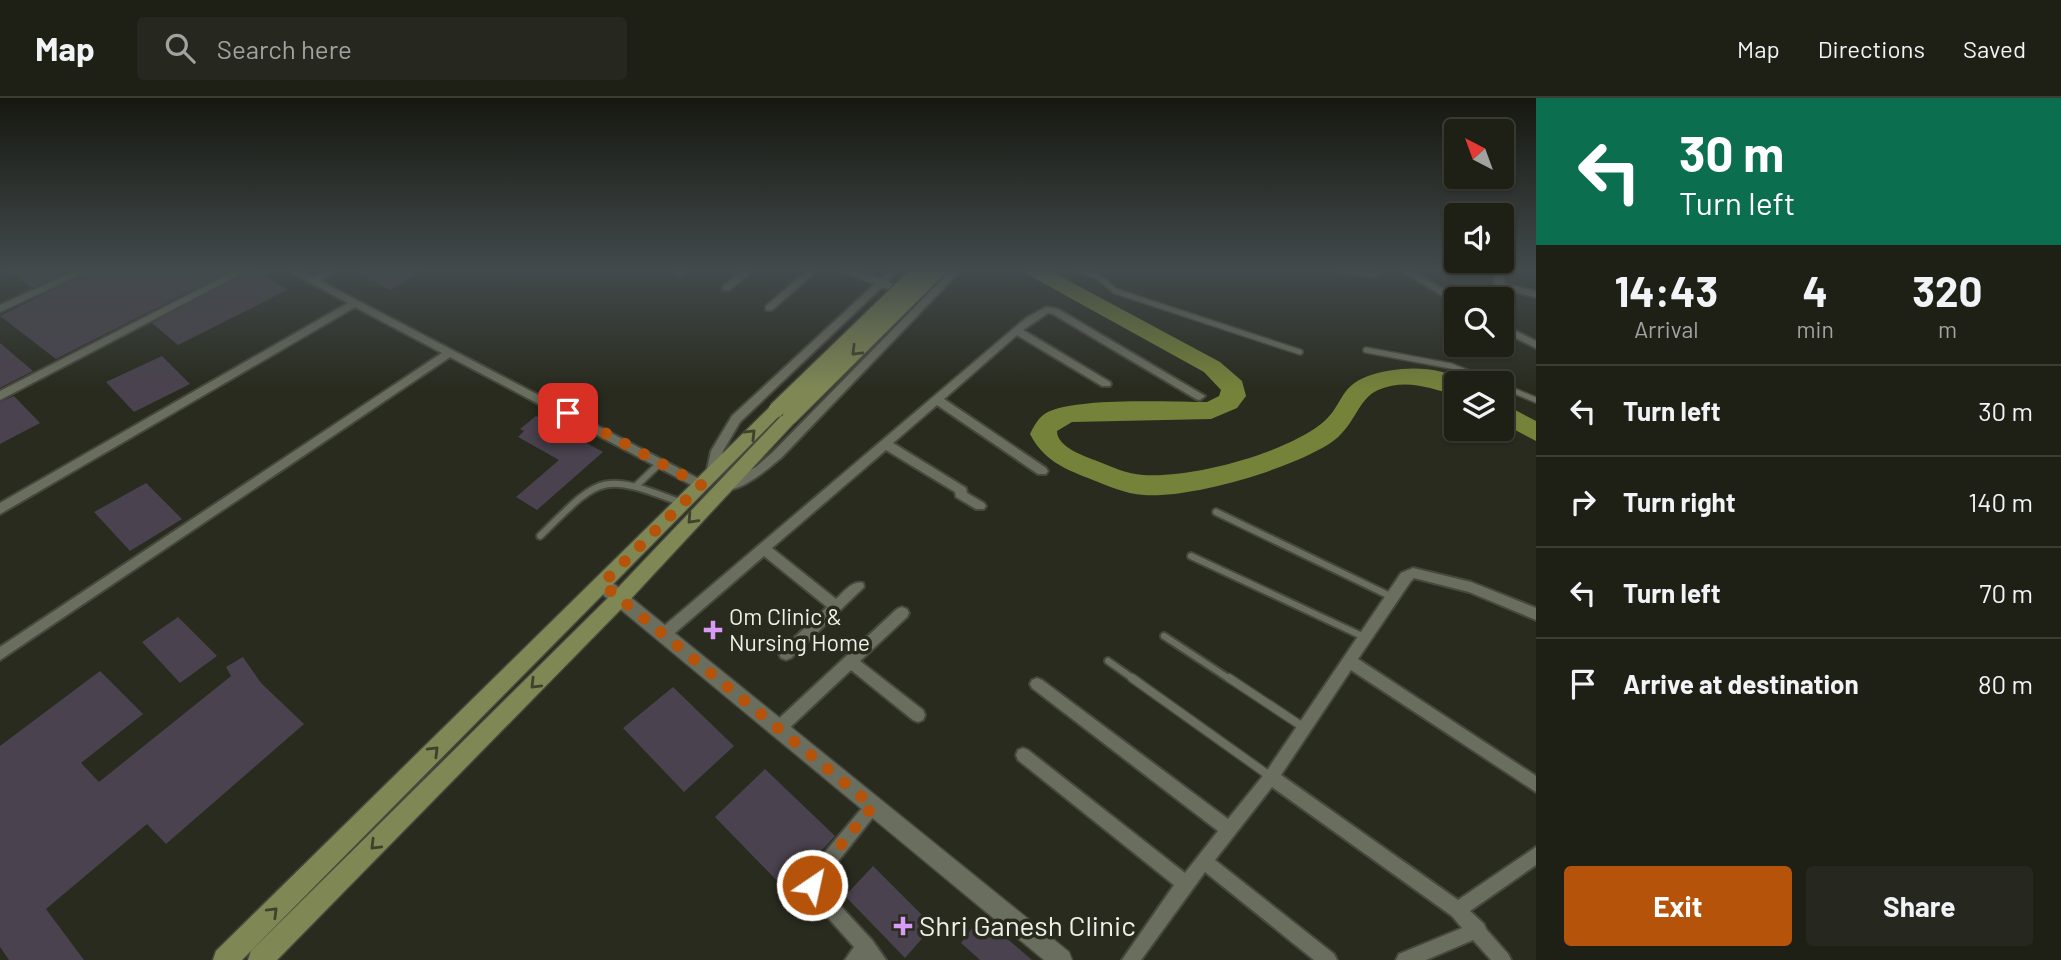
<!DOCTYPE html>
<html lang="en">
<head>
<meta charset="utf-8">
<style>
  :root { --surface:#1e2016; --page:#26281f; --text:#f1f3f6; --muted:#a1a3a1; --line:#3c3e35; --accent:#b45309 }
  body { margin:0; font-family:Barlow,sans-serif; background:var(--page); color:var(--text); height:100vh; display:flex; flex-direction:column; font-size:26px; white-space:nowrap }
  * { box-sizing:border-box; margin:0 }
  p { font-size:23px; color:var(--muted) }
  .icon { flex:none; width:38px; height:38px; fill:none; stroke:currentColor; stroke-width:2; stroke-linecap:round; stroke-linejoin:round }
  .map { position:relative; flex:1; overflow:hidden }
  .details { display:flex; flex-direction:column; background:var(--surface); width:525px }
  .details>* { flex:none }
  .top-card { background:#0b6e4f; color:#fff; overflow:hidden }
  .needle { width:46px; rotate:319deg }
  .tools { position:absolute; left:1444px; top:21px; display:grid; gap:14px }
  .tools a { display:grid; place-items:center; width:70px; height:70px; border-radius:7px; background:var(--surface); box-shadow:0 2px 5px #0004,0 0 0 2px var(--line); font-size:35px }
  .pin { position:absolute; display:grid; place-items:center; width:60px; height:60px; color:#fff; margin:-30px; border-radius:14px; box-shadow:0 4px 10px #0006 }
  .me { position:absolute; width:77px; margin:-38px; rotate:34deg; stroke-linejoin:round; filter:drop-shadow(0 0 5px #0008) }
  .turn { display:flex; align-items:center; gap:24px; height:147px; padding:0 28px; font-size:32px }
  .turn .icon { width:91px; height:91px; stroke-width:2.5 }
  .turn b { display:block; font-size:49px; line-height:60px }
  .eta { display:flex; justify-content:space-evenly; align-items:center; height:119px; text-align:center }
  .eta b { font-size:42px; font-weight:700; line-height:49px }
  .button { display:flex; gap:14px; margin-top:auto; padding:14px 28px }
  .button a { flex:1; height:80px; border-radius:7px; background:var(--accent); color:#fff; font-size:28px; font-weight:700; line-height:80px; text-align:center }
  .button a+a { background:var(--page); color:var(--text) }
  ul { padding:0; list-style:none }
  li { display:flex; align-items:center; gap:21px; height:91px; padding:0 28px; border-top:2px solid var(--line) }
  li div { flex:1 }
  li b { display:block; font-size:26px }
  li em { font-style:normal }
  header { display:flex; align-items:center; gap:42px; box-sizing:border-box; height:98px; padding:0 35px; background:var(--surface); border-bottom:2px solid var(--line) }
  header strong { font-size:33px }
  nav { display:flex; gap:38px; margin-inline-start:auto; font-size:24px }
  .search { width:490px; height:63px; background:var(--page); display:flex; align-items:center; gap:18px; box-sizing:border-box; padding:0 24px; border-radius:7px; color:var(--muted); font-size:26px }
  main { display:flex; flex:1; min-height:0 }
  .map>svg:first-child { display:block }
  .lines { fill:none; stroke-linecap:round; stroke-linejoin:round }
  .river { fill:#75823a; fill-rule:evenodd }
  .building { fill:#4a424e }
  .service-far2-casing { stroke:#46483d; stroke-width:8 }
  .service-far1-casing { stroke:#46483d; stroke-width:10 }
  .service-casing { stroke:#46483d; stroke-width:11 }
  .minor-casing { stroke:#46483d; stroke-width:4 }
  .tertiary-casing { stroke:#46483d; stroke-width:3 }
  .secondary-casing { stroke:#46483d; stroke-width:3 }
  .service-far2 { stroke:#6a6e5f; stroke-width:5 }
  .service-far1 { stroke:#6a6e5f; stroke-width:6 }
  .service { stroke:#6a6e5f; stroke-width:8 }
  .minor { fill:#6a6e5f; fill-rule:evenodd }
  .tertiary { fill:#6a6e5f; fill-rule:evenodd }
  .secondary { fill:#7f8854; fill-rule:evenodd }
  .secondary-bridge-casing { stroke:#46483d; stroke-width:18; stroke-linecap:butt }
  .secondary-bridge { stroke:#7f8854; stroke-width:15 }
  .oneway { stroke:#3e422c }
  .route { stroke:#b45309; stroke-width:12; stroke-dasharray:0 21.6 }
  .poi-dot { fill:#d89bf8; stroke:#282b1e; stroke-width:2.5 }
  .labels { text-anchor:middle; stroke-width:7; stroke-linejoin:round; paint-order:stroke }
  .poi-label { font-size:23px; fill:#eff1e8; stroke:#282b1e; text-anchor:start }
  .near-poi-label { font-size:28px; fill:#eff1e8; stroke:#282b1e; text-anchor:start }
</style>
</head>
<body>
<header>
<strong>Map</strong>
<div class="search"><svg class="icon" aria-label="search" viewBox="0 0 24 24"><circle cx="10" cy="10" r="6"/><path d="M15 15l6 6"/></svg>Search here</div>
<nav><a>Map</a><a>Directions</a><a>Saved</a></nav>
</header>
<main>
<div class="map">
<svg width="1536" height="862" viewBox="0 0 1536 862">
  <rect width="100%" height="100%" fill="#282b1e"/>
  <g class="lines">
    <path class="river" d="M1022 171H1047L1220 264 1242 283 1246 298 1237 310 1211 321 1072 324 1057 333C1057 349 1084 358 1097 363 1112 369 1127 376 1143 377 1193 380 1282 356 1321 326 1343 309 1338 289 1368 278 1398 268 1439 266 1466 285H1456V297C1429 290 1406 280 1378 292 1357 301 1355 330 1329 346 1287 372 1193 400 1144 397 1125 396 1106 387 1088 380 1062 370 1043 361 1030 336 1034 328 1038 320 1046 315 1074 299 1171 304 1207 304L1219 298 1221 292 1204 274 1025 175Z
      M1502 305 1536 323V343L1502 325Z"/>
  </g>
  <path class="building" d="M5 171H74L32 190Z
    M94 171H234L56 261 0 218Z
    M252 171H257L287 192 178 247 152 225Z
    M352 171H426L390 192Z
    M0 245 33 273 0 290Z
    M162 258 190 286 134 314 106 284Z
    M14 298 40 325 0 346V304Z
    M536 318 603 354 537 412 516 399 559 362 518 339 524 333 520 331Z
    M146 385 182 421 130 453 94 414Z
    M178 519 217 558 180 585 142 544Z
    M243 559 261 585 304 626 166 746 147 726 46 811 84 862H9L0 849V648L100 573 143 616 81 665 99 684 231 578 226 569Z
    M673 589 734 648 684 694 623 630Z
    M765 671 835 738 786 792 715 719Z
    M873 768 933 828 905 860 845 798Z
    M981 818 1032 862H980L961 845Z"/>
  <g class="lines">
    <defs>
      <path id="service-far2" d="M1076 171 1099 179 1115 193 1300 254
        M1366 252 1451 268 1494 285
        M1502 288 1536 302"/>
      <path id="service-far1" d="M636 388 660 365
        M1216 414 1392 499
        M540 438C602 377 600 374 682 405
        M1191 458 1364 539
        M1164 538 1231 582
        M1108 563 1135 582"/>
      <path id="service" d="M1132 580 1271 679
        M1229 580 1303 629"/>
      <path id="minor" d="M80 171H92L0 214V207Z
        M239 171H250L0 302V293Z
        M285 171H296L313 179 329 171H339L320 183 705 384 707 387 701 391 697 390 450 259 0 562V549L442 255 355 209 0 416V405L348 205Z
        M678 171H689L679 177 674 174Z
        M745 171H755L729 192H723V188Z
        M809 171H819L772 212H766V208Z
        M839 171H851L880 181 891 171H900L887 184 913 195 908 198 882 189 740 324 723 353 716 379H708L706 376 711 353 732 318 875 186 840 173Z
        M952 171H962L781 360C768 371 741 394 724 392L722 389 724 386 756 369 773 354Z
        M1333 171C1348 170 1365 169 1378 176L1373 179 1338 174Z
        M1398 171H1409L1460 201H1456V205L1453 204Z
        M1495 171H1504V186L1536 193V199L1504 192 1502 203V201H1494Z
        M1046 209 1058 211 1205 298 1200 302 1196 301 1053 216 1048 215 1023 232 1110 284 1111 286 1110 288H1102L1017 237 944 301 1046 370 1048 373 1046 376H1038L937 307 893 345 966 390 967 395 984 405 986 408 984 411H976L956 399 955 394 886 352 772 450 836 501C843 495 852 482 863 485L864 489 791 560 786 562 781 560 779 556 781 552 827 509 764 458 668 541 663 543 658 541 656 537 658 533 1026 220Z
        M1502 226 1536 243V250L1502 233Z
        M1413 470 1471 484 1536 510V522L1469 494 1414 480 1411 483 1358 561 1536 678V694L1351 572 1281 677 1458 802 1536 749V767L1470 813 1484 826 1486 831 1508 856 1511 862H1491L1473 842 1426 862H1396L1399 856 1462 830 1452 818 1272 689 1215 762 1334 856 1337 862H1314L1205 774 1141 862H1122L1174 787 1018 662 1016 657 1018 652 1023 650 1028 652 1185 775 1218 733 1032 590 1030 586 1032 582 1037 580 1042 582 1228 721 1266 674 1401 475Z
        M902 509 907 511 909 515 907 519 860 563 923 612 925 617 923 622 918 624 913 622 851 572 783 636 778 638 773 636 771 631 773 626 897 511Z
        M873 700 878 703 881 708 878 713 820 786 872 842 886 862H845L854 849 807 796 803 784 805 778 868 703Z"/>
      <path id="tertiary" d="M602 479 608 481 1069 854 1072 862H1044L596 491 594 486 596 481Z"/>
      <path id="secondary" d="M776 307 784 312 781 316 242 862H213L216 853 771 308Z
        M790 314 798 319 796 323 627 505 277 862H248L251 853 613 495 784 315Z"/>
    </defs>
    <use href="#service-far2" class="service-far2-casing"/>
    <use href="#service-far1" class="service-far1-casing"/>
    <use href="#service" class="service-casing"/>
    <use href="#minor" class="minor-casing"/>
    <use href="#tertiary" class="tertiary-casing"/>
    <use href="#secondary" class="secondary-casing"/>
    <use href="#service-far2" class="service-far2"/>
    <use href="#service-far1" class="service-far1"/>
    <use href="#service" class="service"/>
    <use href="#minor" class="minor"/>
    <use href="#tertiary" class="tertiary"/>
    <use href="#secondary" class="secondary"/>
    <defs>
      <path id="secondary-bridge" d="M776 312 922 171
        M790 319 939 171"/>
    </defs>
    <use href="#secondary-bridge" class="secondary-bridge-casing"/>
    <use href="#secondary-bridge" class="secondary-bridge"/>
  </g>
  <defs><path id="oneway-chevron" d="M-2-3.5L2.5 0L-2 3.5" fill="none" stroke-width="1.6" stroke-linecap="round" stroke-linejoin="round" transform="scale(1.75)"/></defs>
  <g class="oneway">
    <use href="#oneway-chevron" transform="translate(856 253) rotate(135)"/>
    <use href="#oneway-chevron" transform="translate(751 336) rotate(-45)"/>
    <use href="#oneway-chevron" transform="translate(692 421) rotate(133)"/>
    <use href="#oneway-chevron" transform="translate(535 586) rotate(135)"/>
    <use href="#oneway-chevron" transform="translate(434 653) rotate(-45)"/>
    <use href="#oneway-chevron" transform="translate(375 747) rotate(135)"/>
    <use href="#oneway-chevron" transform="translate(273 814) rotate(-45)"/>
  </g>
  <linearGradient id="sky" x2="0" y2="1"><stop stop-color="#161810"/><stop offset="0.59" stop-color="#424a4c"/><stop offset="1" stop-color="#424a4c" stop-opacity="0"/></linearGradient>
  <rect width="1536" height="291" fill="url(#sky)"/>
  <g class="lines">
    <path class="route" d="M568 315 701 387 602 486 873 708 813 781 812 787"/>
  </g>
  <g class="poi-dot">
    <path d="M709.5 521.5h7v7h7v7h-7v7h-7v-7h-7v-7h7z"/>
    <path d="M899.5 817.5h7v7h7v7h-7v7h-7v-7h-7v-7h7z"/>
  </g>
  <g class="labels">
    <g class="poi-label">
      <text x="729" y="527">Om Clinic &amp;<tspan x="729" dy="26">Nursing Home</tspan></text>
    </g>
    <g class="near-poi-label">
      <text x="919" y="838">Shri Ganesh Clinic</text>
    </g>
  </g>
</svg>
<div class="tools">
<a><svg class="needle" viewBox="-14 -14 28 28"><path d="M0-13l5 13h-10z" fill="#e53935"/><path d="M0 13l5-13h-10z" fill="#a1a3a1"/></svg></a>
<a><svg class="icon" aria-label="sound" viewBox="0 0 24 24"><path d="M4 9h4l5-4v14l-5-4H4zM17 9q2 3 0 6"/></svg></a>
<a><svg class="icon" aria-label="search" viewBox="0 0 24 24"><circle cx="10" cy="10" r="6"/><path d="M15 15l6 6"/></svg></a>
<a><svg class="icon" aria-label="layers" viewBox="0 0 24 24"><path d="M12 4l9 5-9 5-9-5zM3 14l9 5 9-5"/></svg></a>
</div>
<div class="pin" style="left:568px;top:315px;background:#d93025"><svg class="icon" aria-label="arrive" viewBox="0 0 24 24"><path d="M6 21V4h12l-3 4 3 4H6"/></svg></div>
<svg class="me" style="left:812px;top:787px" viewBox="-20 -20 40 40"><circle r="17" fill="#b45309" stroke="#fff" stroke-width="3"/><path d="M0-11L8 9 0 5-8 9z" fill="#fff"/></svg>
</div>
<section class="details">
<div class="top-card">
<div class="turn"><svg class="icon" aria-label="left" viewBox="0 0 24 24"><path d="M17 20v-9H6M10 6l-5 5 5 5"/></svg><div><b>30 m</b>Turn left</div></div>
</div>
<div class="eta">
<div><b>14:43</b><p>Arrival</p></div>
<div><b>4</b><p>min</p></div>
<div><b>320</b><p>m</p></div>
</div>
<ul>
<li><svg class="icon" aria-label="left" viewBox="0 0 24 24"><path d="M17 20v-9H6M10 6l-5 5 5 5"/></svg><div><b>Turn left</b></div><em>30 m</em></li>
<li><svg class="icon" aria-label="right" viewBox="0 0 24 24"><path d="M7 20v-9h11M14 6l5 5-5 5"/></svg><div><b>Turn right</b></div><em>140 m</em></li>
<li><svg class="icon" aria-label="left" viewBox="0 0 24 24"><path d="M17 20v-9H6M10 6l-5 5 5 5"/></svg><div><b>Turn left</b></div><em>70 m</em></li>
<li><svg class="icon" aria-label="arrive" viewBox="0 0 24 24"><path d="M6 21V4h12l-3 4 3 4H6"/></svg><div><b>Arrive at destination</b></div><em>80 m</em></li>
</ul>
<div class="button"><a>Exit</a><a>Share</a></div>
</section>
</main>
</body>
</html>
